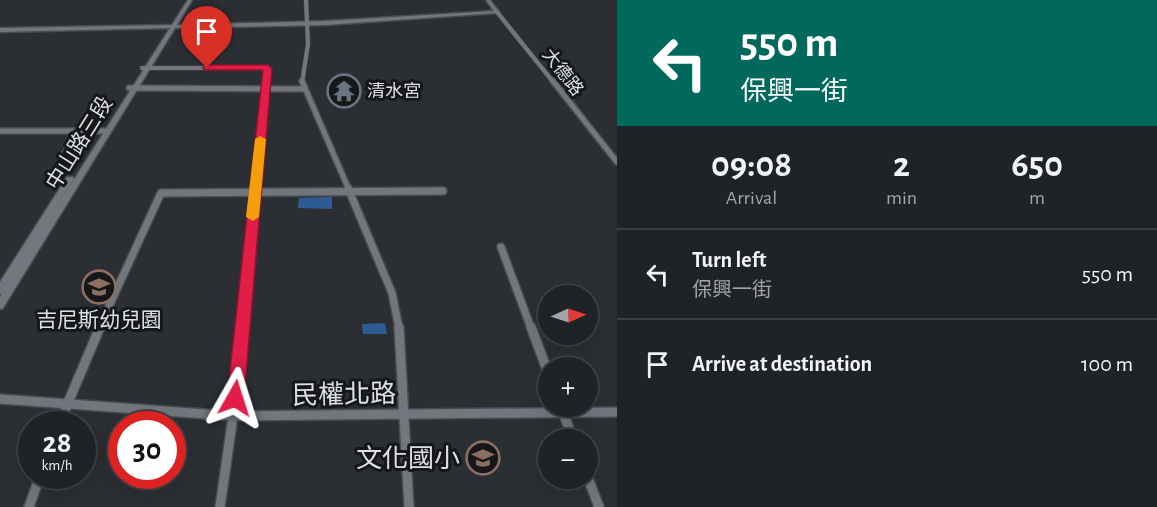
<!DOCTYPE html>
<html lang="en">
<head>
<meta charset="utf-8">
<style>
  :root { --surface:#202326; --page:#2d2f32; --text:#f1f3f6; --muted:#a2a4a7; --line:#3d4043 }
  body { margin:0; font-family:"Alegreya Sans","Noto Sans TC",sans-serif; background:var(--page); color:var(--text); height:100vh; display:flex; flex-direction:column; font-size:22px; white-space:nowrap }
  * { box-sizing:border-box; margin:0 }
  p { font-size:20px; color:var(--muted) }
  .icon { flex:none; width:33px; height:33px; fill:none; stroke:currentColor; stroke-width:2; stroke-linecap:round; stroke-linejoin:round }
  .map { position:relative; flex:1; overflow:hidden }
  .panel { display:flex; flex-direction:column; background:var(--surface); width:540px }
  .panel>* { flex:none }
  .hud { background:#00695c; color:#fff; overflow:hidden }
  .needle { width:39px; rotate:87deg }
  .fabs { position:absolute; left:538px; top:285px; display:grid; gap:12px }
  .fabs a { display:grid; place-items:center; width:60px; height:60px; border-radius:50%; background:var(--surface); box-shadow:0 6px 24px #0002,0 0 0 2px var(--line); font-size:30px }
  .speed { position:absolute; left:18px; top:411px; display:flex; gap:12px; font-size:30px; font-weight:700; text-align:center }
  .speed>* { display:grid; place-content:center; width:78px; height:78px; border-radius:50%; background:var(--surface); box-shadow:0 6px 24px #0002,0 0 0 2px var(--line); line-height:1 }
  .speed small { font-size:15px; font-weight:400 }
  .speed .limit { border:9px solid #d22; background:#fff; color:#111 }
  .pin { position:absolute; display:grid; place-items:center; width:51px; height:51px; color:#fff; margin:-62px -26px; border-radius:50% 50% 50% 0; rotate:-45deg; box-shadow:0 0 6px #0007 }
  .pin .icon { rotate:45deg }
  .me { position:absolute; width:66px; margin:-33px; rotate:6deg; stroke-linejoin:round; filter:drop-shadow(0 0 4px #0008) }
  .turn { display:flex; align-items:center; gap:21px; height:126px; padding:0 24px; font-size:27px }
  .turn .icon { width:78px; height:78px; stroke-width:2.5 }
  .turn b { display:block; font-size:42px; line-height:51px }
  .eta { display:flex; justify-content:space-evenly; align-items:center; height:102px; text-align:center }
  .eta b { font-size:36px; font-weight:700; line-height:42px }
  ul { padding:0; list-style:none }
  li { display:flex; align-items:center; gap:18px; height:90px; padding:0 24px; border-top:2px solid var(--line) }
  li div { flex:1 }
  li b { display:block; font-size:22px }
  li em { font-style:normal }
  main { display:flex; flex:1; min-height:0 }
  .map>svg:first-child { display:block }
  .building { fill:#2d5c94 }
  .lines { fill:none; stroke-linecap:round; stroke-linejoin:round }
  .street-far3-casing { stroke:#484b4f; stroke-width:5 }
  .street-far2-casing { stroke:#484b4f; stroke-width:8 }
  .street-far1-casing { stroke:#484b4f; stroke-width:10 }
  .street-casing { stroke:#484b4f; stroke-width:12 }
  .secondary-casing { stroke:#484b4f; stroke-width:3 }
  .street-far3 { stroke:#73777d; stroke-width:4 }
  .street-far2 { stroke:#73777d; stroke-width:5 }
  .street-far1 { stroke:#73777d; stroke-width:7 }
  .street { stroke:#73777d; stroke-width:9 }
  .secondary { fill:#73777d; fill-rule:evenodd }
  .route { fill:#e11d48; stroke:#92132f; stroke-width:1.5 }
  .slow { fill:#f59e0b }
  .labels { text-anchor:middle; stroke-width:6; stroke-linejoin:round; paint-order:stroke }
  .far-street-label { font-size:18px; fill:#dde0e3; stroke:#151719 }
  .far-poi-label { font-size:18px; fill:#dde0e3; stroke:#151719; text-anchor:start }
  .street-label { font-size:21px; fill:#dde0e3; stroke:#151719 }
  .poi-label { font-size:21px; fill:#dde0e3; stroke:#151719 }
  .near-street-label { font-size:26px; fill:#dde0e3; stroke:#151719 }
  .near-poi-label { font-size:26px; fill:#dde0e3; stroke:#151719; text-anchor:end }
</style>
</head>
<body>
<main>
<div class="map">
<svg width="617" height="507" viewBox="0 0 617 507">
  <rect width="100%" height="100%" fill="#2b2f33"/>
  <path class="building" d="M65 146 83 147 77 157 59 156Z
    M332 197V209L298 208 299 198Z
    M385 323 387 334H363L362 324Z"/>
  <g class="lines">
    <defs>
      <path id="street-far3" d="M497 12 554 83
        M142 68H268L266 83
        M207 68 221 25
        M302 83 308 44 306 0"/>
      <path id="street-far2" d="M302 81 349 190
        M553 81 617 162
        M129 88 304 89
        M0 131H107
        M256 190 267 81"/>
      <path id="street-far1" d="M348 188 392 293 399 328
        M501 247 531 328
        M99 328 161 193 443 191
        M242 328 256 188"/>
      <path id="street" d="M399 327 409 507
        M531 327 549 375
        M0 399 233 416 617 412
        M561 406 573 440
        M59 424 100 327
        M588 478 599 507
        M29 507 40 476
        M220 507 233 416 242 327"/>
      <path id="secondary" d="M188 0H192L177 25 325 21 494 11 486 0H490L499 12 497 13 325 25 175 28 3 308 0 309V297L2 293 0 294V282L67 177H73L74 179 47 222 170 28 0 32V28L172 25Z"/>
    </defs>
    <use href="#street-far3" class="street-far3-casing"/>
    <use href="#street-far2" class="street-far2-casing"/>
    <use href="#street-far1" class="street-far1-casing"/>
    <use href="#street" class="street-casing"/>
    <use href="#secondary" class="secondary-casing"/>
    <use href="#street-far3" class="street-far3"/>
    <use href="#street-far2" class="street-far2"/>
    <use href="#street-far1" class="street-far1"/>
    <use href="#street" class="street"/>
    <use href="#secondary" class="secondary"/>
  </g>
  <path class="route" d="M207 65H268L272 68 244 398 241 403 235 406 229 403 227 398 263 70H204L203 68Z"/>
  <path class="slow" d="M260 136 266 139 259 217 253 221 246 217 255 139Z"/>
  <defs>
    <symbol id="temple-ring" viewBox="-11 -11 22 22"><circle r="9.5" fill="#151719" stroke="#6b7280" stroke-width="1.5"/><path d="M0-6L5-2H3V0L6.5 2.5H4V6H1.5V3h-3V6H-4V2.5H-6.5L-3 0V-2H-5Z" fill="#6b7280"/></symbol>
    <symbol id="school-ring" viewBox="-11 -11 22 22"><circle r="9.5" fill="#151719" stroke="#8d6e63" stroke-width="1.5"/><path d="M0-5L7-2L0 1L-7-2ZM-4 1L0 2.5L4 1V4Q0 6-4 4Z" fill="#8d6e63"/></symbol>
  </defs>
  <g fill-rule="evenodd">
    <use href="#temple-ring" x="325" y="72" width="38" height="38"/>
    <use href="#school-ring" x="80" y="268" width="38" height="38"/>
    <use href="#school-ring" x="464" y="439" width="38" height="38"/>
  </g>
  <g class="labels">
    <g class="far-street-label">
      <text transform="translate(563 72) rotate(52)" y="6">大德路</text>
    </g>
    <g class="far-poi-label">
      <text x="367" y="97">清水宮</text>
    </g>
    <g class="street-label">
      <text transform="translate(79 143) rotate(-58)" y="7">中山路三段</text>
    </g>
    <g class="poi-label">
      <text x="99" y="327">吉尼斯幼兒園</text>
    </g>
    <g class="near-street-label">
      <text transform="translate(344 394) rotate(-1)" y="9">民權北路</text>
    </g>
    <g class="near-poi-label">
      <text x="460" y="467">文化國小</text>
    </g>
  </g>
</svg>
<div class="fabs">
<a><svg class="needle" viewBox="-14 -14 28 28"><path d="M0-13l5 13h-10z" fill="#e53935"/><path d="M0 13l5-13h-10z" fill="#a2a4a7"/></svg></a>
<a>+</a>
<a>−</a>
</div>
<div class="speed"><div>28<small>km/h</small></div><div class="limit">30</div></div>
<div class="pin" style="left:207px;top:68px;background:#d93025"><svg class="icon" aria-label="arrive" viewBox="0 0 24 24"><path d="M6 21V4h12l-3 4 3 4H6"/></svg></div>
<svg class="me" style="left:235px;top:398px" viewBox="-20 -20 40 40"><path d="M0-17L14 15 0 8-14 15z" fill="#e11d48" stroke="#fff" stroke-width="4"/></svg>
</div>
<section class="panel">
<div class="hud">
<div class="turn"><svg class="icon" aria-label="left" viewBox="0 0 24 24"><path d="M17 20v-9H6M10 6l-5 5 5 5"/></svg><div><b>550 m</b>保興一街</div></div>
</div>
<div class="eta">
<div><b>09:08</b><p>Arrival</p></div>
<div><b>2</b><p>min</p></div>
<div><b>650</b><p>m</p></div>
</div>
<ul>
<li><svg class="icon" aria-label="left" viewBox="0 0 24 24"><path d="M17 20v-9H6M10 6l-5 5 5 5"/></svg><div><b>Turn left</b><p>保興一街</p></div><em>550 m</em></li>
<li><svg class="icon" aria-label="arrive" viewBox="0 0 24 24"><path d="M6 21V4h12l-3 4 3 4H6"/></svg><div><b>Arrive at destination</b></div><em>100 m</em></li>
</ul>
</section>
</main>
</body>
</html>
